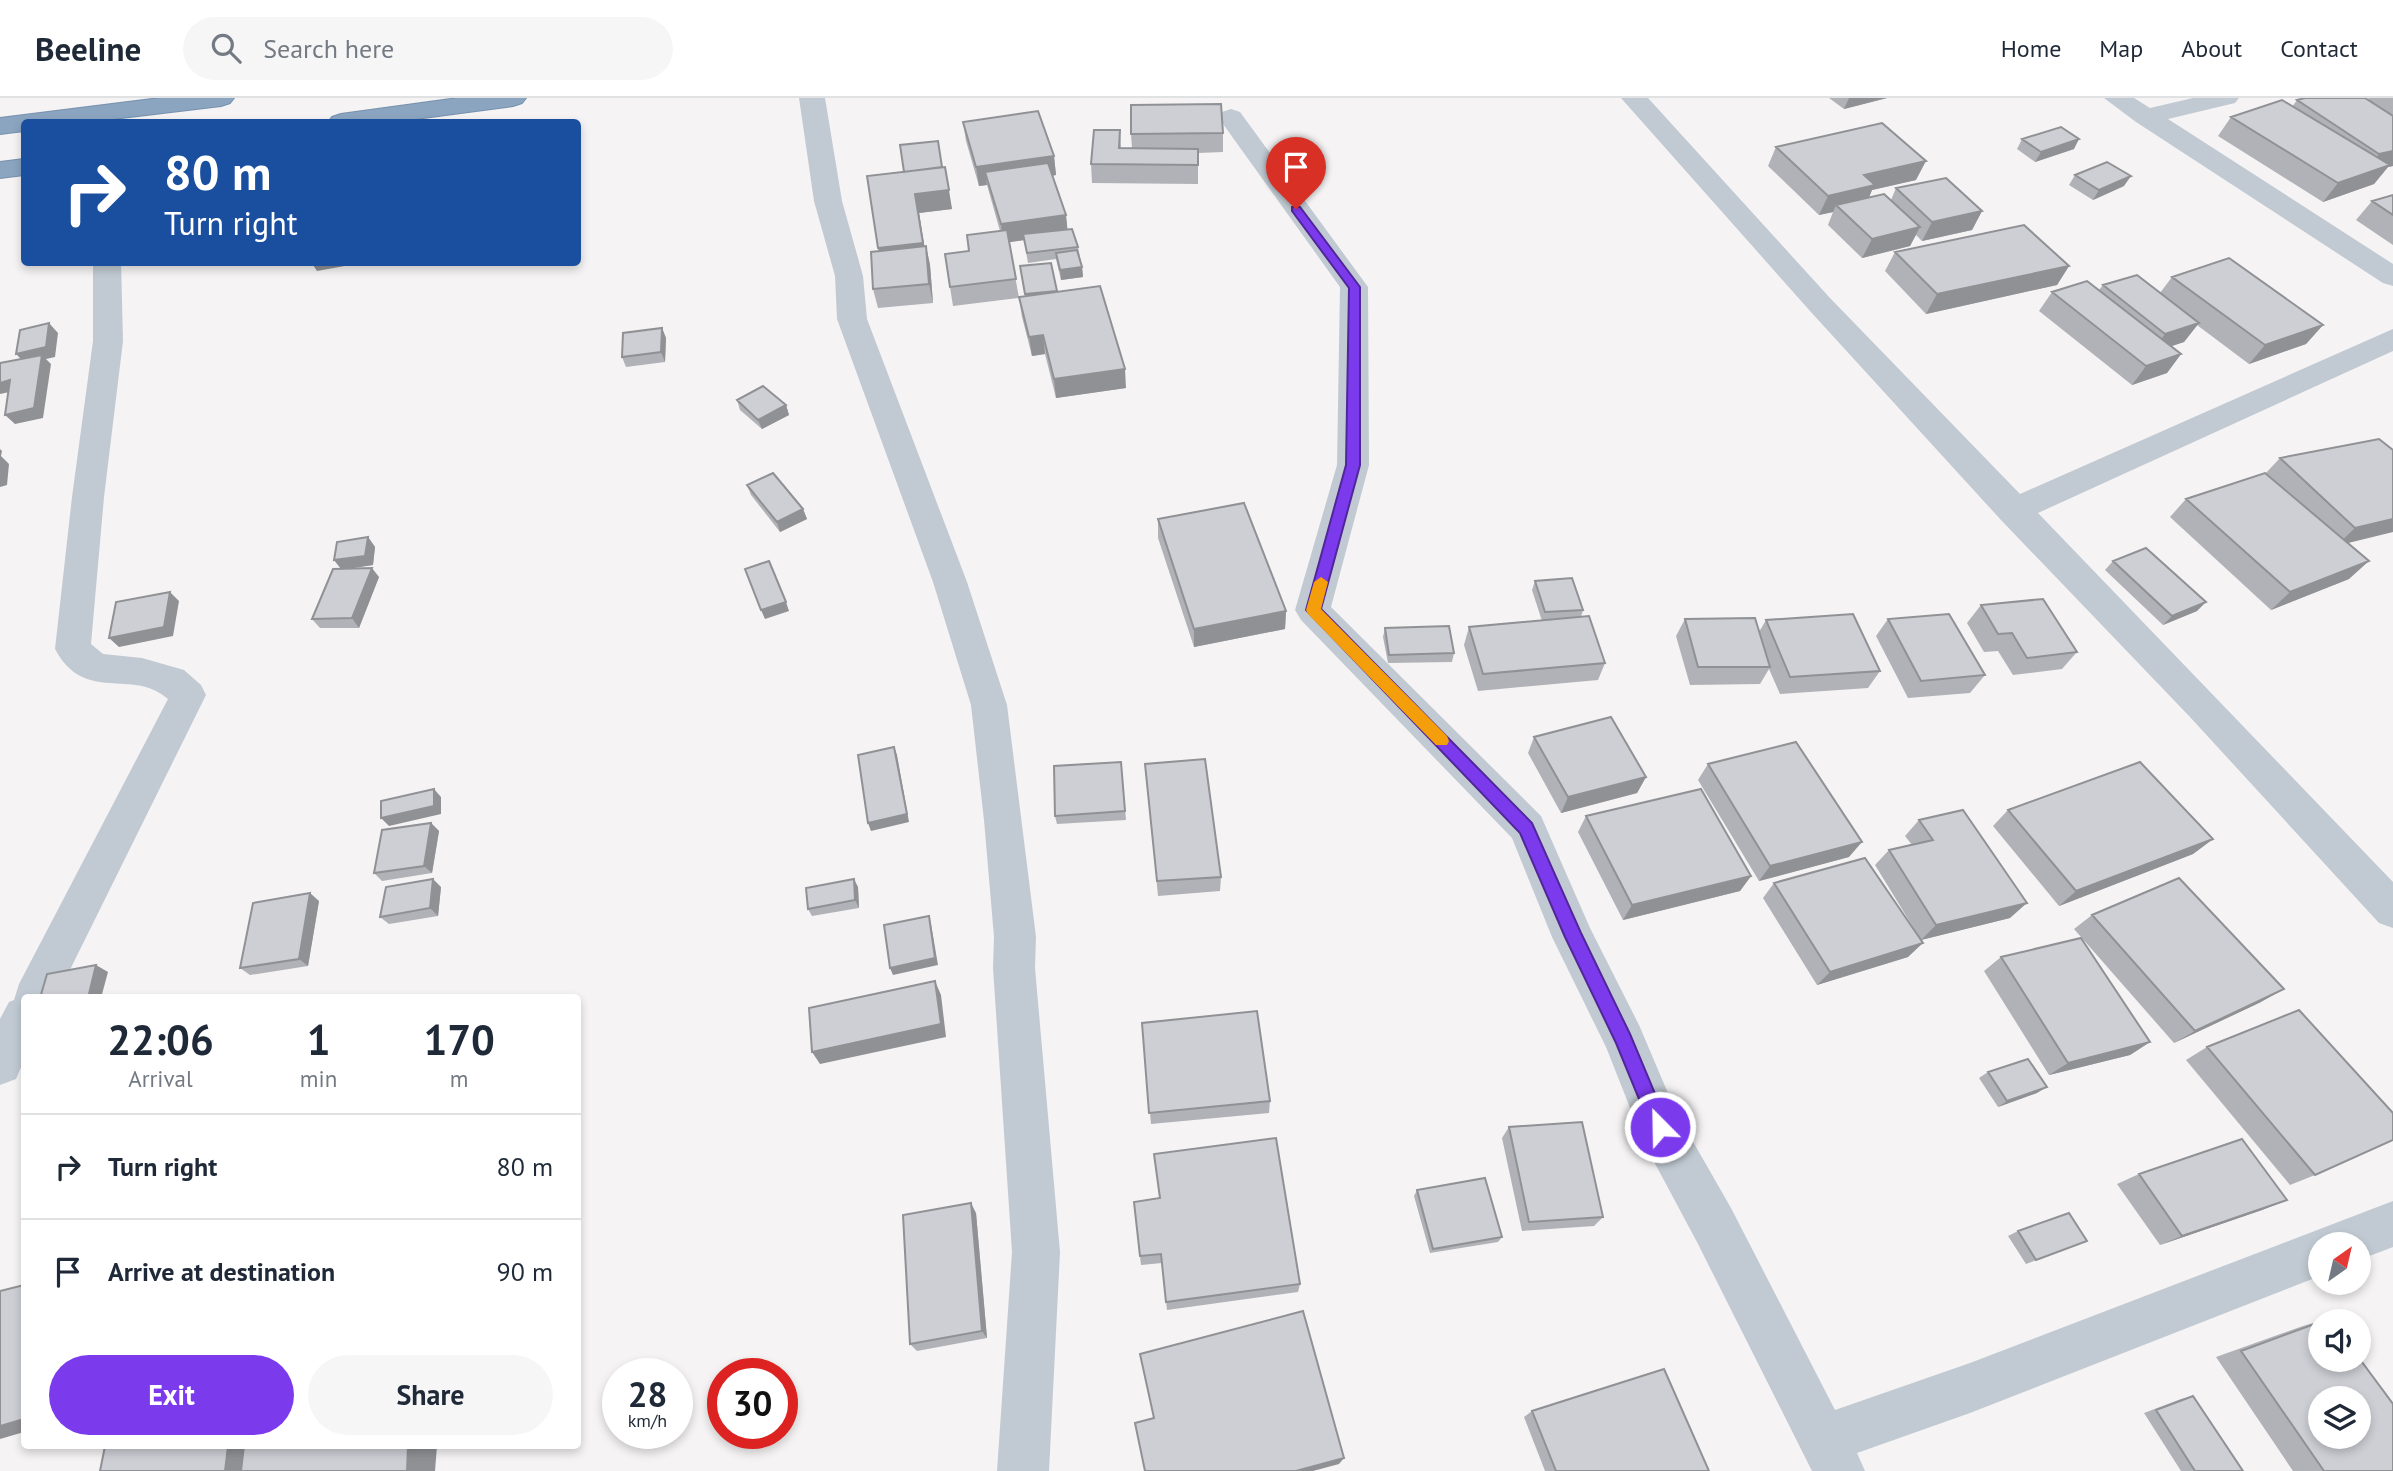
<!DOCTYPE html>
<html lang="en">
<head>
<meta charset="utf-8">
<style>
  :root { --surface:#fff; --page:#f6f6f7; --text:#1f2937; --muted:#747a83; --line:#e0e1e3; --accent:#7c3aed }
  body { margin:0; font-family:"PT Sans",sans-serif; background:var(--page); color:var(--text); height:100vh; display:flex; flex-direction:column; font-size:26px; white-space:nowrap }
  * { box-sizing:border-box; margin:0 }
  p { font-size:23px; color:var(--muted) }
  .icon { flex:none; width:38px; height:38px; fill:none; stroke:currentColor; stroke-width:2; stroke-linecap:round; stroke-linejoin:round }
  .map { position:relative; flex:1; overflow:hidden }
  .side { position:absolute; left:21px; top:896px; width:560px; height:455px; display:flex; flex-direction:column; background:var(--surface); border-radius:7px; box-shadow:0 4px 10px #0003 }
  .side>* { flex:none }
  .banner { position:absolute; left:21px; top:21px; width:560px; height:147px; border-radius:7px; box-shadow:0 4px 10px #0003; background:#1a4fa0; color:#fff; overflow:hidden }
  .needle { width:46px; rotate:34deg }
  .tools { position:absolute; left:2308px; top:1134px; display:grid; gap:14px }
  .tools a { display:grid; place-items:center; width:63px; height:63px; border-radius:50%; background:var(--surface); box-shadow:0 4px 10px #0003; font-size:35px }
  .speed { position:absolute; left:602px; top:1260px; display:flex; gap:14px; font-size:35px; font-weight:700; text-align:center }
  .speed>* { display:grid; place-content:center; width:91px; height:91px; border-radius:50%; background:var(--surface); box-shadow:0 4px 10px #0003; line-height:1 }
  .speed small { font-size:18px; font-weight:400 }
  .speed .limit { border:10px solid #d22; background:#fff; color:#111 }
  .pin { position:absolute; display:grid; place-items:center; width:60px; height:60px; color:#fff; margin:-72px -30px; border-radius:50% 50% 50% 0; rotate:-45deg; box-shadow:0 0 7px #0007 }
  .pin .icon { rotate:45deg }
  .me { position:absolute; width:77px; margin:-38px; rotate:337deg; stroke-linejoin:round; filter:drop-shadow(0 0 5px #0008) }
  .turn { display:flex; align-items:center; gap:24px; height:147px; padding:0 28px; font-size:32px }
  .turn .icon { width:91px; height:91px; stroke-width:2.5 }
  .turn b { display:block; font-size:49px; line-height:60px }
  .eta { display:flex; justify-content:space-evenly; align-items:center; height:119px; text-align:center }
  .eta b { font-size:42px; font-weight:600; line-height:49px }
  .primary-button { display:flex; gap:14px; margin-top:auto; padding:14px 28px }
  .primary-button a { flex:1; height:80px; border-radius:42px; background:var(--accent); color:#fff; font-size:28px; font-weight:600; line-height:80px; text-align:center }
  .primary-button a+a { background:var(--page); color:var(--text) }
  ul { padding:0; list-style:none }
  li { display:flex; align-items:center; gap:21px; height:105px; padding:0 28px; border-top:2px solid var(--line) }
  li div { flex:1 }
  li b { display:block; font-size:26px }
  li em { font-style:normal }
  header { display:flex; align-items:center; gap:42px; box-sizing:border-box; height:98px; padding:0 35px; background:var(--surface); border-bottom:2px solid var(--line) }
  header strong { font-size:33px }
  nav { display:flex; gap:38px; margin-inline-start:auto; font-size:24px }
  .search { width:490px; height:63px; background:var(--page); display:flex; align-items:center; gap:18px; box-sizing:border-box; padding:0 24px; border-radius:38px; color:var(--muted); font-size:26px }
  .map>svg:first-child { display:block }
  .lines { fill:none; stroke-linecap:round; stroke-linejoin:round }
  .highway-casing { stroke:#7690ad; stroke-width:2 }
  .street { fill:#c1cad2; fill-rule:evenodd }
  .highway { fill:#8ba5c1; fill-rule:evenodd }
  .wall { fill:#b0b2b7 }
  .shaded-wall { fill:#909195 }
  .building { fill:#cdcfd5; stroke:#909195; stroke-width:2; fill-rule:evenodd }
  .route { fill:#7c3aed; stroke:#51269a; stroke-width:2 }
  .slow { fill:#f59e0b }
</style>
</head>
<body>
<header>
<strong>Beeline</strong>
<div class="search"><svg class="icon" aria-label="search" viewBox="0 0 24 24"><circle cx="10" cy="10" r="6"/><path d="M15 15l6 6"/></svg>Search here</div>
<nav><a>Home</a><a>Map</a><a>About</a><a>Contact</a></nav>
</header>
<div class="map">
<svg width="2393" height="1373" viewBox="0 0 2393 1373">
  <rect width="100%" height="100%" fill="#f5f3f3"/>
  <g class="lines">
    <defs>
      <path id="highway" d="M160 0H234L230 5 221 8 88 24H24V33L0 36V20Z
        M458 0H526L522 5 513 8 393 24H328L332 19 341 16Z
        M24 61V77L0 80V64Z"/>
    </defs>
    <use href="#highway" class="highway-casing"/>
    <path class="street" d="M799 0H825L842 103 863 178 867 221 967 484 1007 607 1036 839 1035 870 1060 1154 1049 1373H997L1012 1154 993 870 994 839 984 722 971 607 933 484 837 221 835 178 814 103Z
      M1621 0H1648L1830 200 2020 396 2393 231V253L2038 415 2393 784V830L2379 825 2190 619 2001 422 1810 213Z
      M2104 0H2134L2150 10 2193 0H2239L2235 5 2168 21 2393 166V188L2383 185 2136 24Z
      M1231 11 1240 14 1368 189 1369 367 1331 509 1541 718 1590 830 1639 927 1676 1014 1731 1110 1835 1312 1970 1265 2393 1103V1149L2359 1162V1146H2320V1178L1970 1315 1857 1355 1865 1373H1812L1697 1144 1644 1045 1606 949 1552 839 1512 740 1301 522 1295 512 1337 367 1340 189 1218 19 1222 14Z
      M93 164H121L123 243 104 399 91 546 103 556 142 560 184 572 201 587 206 597 56 900H24V962L16 981 0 987V921L9 904 14 902 19 886 168 601C132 569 85 607 55 551L72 399 93 243Z"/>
    <use href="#highway" class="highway"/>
  </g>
  <path class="wall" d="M1829 0H1887L1844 11Z
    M2369 0H2393V68L2388 69 2374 86 2323 104 2218 38 2231 19 2292 9 2297 2H2367Z
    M963 24 1054 58 1056 77 1052 78 1066 117 1067 131 1078 149 1082 169 1083 179 1061 182 1056 161 1028 165 1024 142 1009 144 1019 200 953 208 950 189 969 153 1000 133 987 87 979 88 966 43Z
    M1120 32 1121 50H1132L1131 36 1223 35V54L1198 55V86L1092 85 1091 66Z
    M2022 41 2074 51 2035 64 2017 51Z
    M1776 49 1916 82 1872 92 1869 100 1891 102 1896 90 1982 113 1972 132 1922 143 1916 137 1910 148 1862 160 1828 127 1833 114 1819 117 1768 68Z
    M942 69 952 111 919 115 924 148H926L930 167 933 205 878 210 873 191 878 153Z
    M2075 77 2124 88 2093 102 2069 87Z
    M2393 97V147L2356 122 2372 103Z
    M1895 154 2069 168 2057 187 1926 216 1885 173Z
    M1051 165 1057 194 1126 290 1056 300 1045 256 1032 258 1022 219 1019 199H1025L1020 168Z
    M2172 179 2323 227 2306 246 2249 266 2197 227 2184 244 2171 248 2181 256 2167 275 2132 287 2039 213 2052 194 2099 192 2103 187 2160 195Z
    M662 230 666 240 665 264 626 269 622 259Z
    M737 302 786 307 789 317 762 331 740 312Z
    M2393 352 2348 445 2349 481 2271 512 2170 419 2186 401 2265 376 2280 360Z
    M747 387 803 411 807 421 780 434 751 397Z
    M1158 421 1286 513 1285 531 1194 549 1158 440Z
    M368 439 375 449 373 467 350 470 379 479 359 530H320L312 521 341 471 334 462Z
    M2113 463 2197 513 2163 527 2105 472Z
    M1535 483 1583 512 1581 519 1605 565 1598 582 1478 593 1464 547 1469 529 1542 523 1532 492Z
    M1981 507 2077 554 2062 571 2013 577 1998 553 1984 554 1967 525Z
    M1685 521 1759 534 1766 522 1880 573 1868 590 1780 596 1769 571 1760 586 1690 587 1676 538Z
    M1888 521 1985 577 1970 595 1908 600 1876 538Z
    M1385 530 1454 555 1452 564 1388 565 1383 539Z
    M1534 639 1646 679 1637 695 1561 715 1528 655Z
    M1121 664 1126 722 1057 726 1055 718Z
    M1145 666 1221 779 1220 793 1158 798Z
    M1708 666 1849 759 1759 783 1698 682Z
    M2008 712 2213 741 2193 756 2059 808 1993 728Z
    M1586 718 1751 778 1740 793 1623 822 1578 734Z
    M1919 722 2010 820 1921 842 1875 767 1889 752 1912 747 1905 738Z
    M431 725 439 733 432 775 382 783 374 775Z
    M1774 785 1908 859 1817 887 1763 800Z
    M441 789 438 818 389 826 380 819Z
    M858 789 859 810 812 818 808 811Z
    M319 803 308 868 250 877 240 870Z
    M2092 817 2261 904 2174 945 2074 831Z
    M2001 859 2150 944 2130 957 2049 977 1984 873Z
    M1142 925 1270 1003 1269 1015 1151 1026Z
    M2207 949 2315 1077 2290 1087 2186 962Z
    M1988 974 2037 995 1998 1009 1979 980Z
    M1509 1029 1603 1119 1594 1128 1522 1133 1502 1040Z
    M2139 1076 2287 1102 2262 1112 2160 1147 2117 1086Z
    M1417 1092 1502 1139 1498 1144 1430 1155 1414 1098Z
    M1134 1104 1300 1186 1298 1194 1167 1212 1162 1165 1141 1167Z
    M976 1115 987 1240 917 1253 910 1246Z
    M2018 1133 2087 1143 2026 1166 2008 1138Z
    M2330 1220 2393 1373H2293L2216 1259 2303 1228Z
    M2193 1298 2243 1373H2181L2144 1315 2181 1301Z
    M1532 1313 1709 1373H1545L1524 1319Z"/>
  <path class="shaded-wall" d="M1849 0H1887L1844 11Z
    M2079 41 2074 51 2035 64 2041 54Z
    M2393 53V68L2388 69 2374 86 2323 104 2338 85 2363 76 2379 56Z
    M1054 58 1056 77 989 87 985 74 987 87 979 88 976 69Z
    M1926 63 1916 82 1872 92 1866 106 1836 107 1833 114 1819 117 1828 98 1864 77Z
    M2131 78 2124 88 2093 102 2099 92Z
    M949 92 952 111 919 115 927 164 882 169 878 150 915 96Z
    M1982 113 1972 132 1922 143 1932 124Z
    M1066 117 1068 136 1003 145 1001 126Z
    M1920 129 1910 148 1862 160 1872 141Z
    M926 148 930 167 933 205 929 186Z
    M311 164H367L317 173Z
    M2069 168 2057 187 1926 216 1937 196Z
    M1082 169 1083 179 1061 182 1060 172Z
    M49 225 58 235 55 259 46 261 51 266 43 320 15 326 5 317 26 266 16 256Z
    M2199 225 2184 244 2151 255 2165 236Z
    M2323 227 2306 246 2249 266 2265 247Z
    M662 230 666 240 665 264 661 254Z
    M1043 237 1045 256 1032 258 1029 239Z
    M2181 256 2167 275 2132 287 2146 268Z
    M1125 271 1126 290 1056 300 1054 281Z
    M10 282 19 292 0 296V285Z
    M786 307 789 317 762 331 758 322Z
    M0 351 2 353 1 358 9 366 7 387 0 389Z
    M803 411 807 421 780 434 777 424Z
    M2393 421V434L2336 448 2355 430Z
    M368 439 375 449 373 467 342 472 334 462Z
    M2369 463 2349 481 2271 512 2290 494Z
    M372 470 379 479 359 530 352 520Z
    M170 494 179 503 173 538 119 549 109 540Z
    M786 504 789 513 765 521 761 512Z
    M2206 504 2197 513 2163 527 2172 518Z
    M1286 513 1285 531 1194 549V531Z
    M894 649 897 657 909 724 871 733 868 725Z
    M1646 679 1637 695 1561 715 1568 699Z
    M434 691 441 699V716L389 728 381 720Z
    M431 725 439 733 432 775 424 768Z
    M2213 741 2193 756 2059 808 2076 793Z
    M1862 744 1849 759 1759 783 1770 768Z
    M1751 778 1740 793 1623 822 1632 807Z
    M433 781 441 789 438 818 430 810Z
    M854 781 858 789 859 810 855 802Z
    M310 795 319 803 308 868 299 861Z
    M2027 805 2010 820 1921 842 1936 827Z
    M929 818 931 826 938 867 893 877 890 870Z
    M1923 845 1908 859 1817 887 1830 874Z
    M96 867 108 874 101 900H88Z
    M935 883 941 897 946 939 820 966 812 954Z
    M2284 891 2261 904 2174 945 2195 933Z
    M2150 944 2130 957 2049 977 2068 965Z
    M2047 989 2037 995 1998 1009 2007 1003Z
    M2287 1102 2262 1112 2160 1147 2182 1138Z
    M971 1105 976 1115 987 1240 982 1233Z
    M24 1321V1334L0 1341V1328Z
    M228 1348H253L250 1373H225Z
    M408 1348H437L435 1373H407Z
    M1344 1360 1339 1366 1313 1373H1296Z"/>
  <path class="building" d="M2305 0H2365L2393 18V53L2379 56 2297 2Z
    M2282 2 2390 67 2338 85 2231 19Z
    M1221 6 1223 35 1131 36V7Z
    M1038 13 1054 58 976 69 963 24Z
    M1882 25 1926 63 1864 77 1875 87 1828 98 1776 49Z
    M2061 29 2079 41 2041 54 2022 41Z
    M1094 32H1120L1119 50 1198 51V67L1091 66Z
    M938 43 942 69 904 74 900 47Z
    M2107 64 2131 78 2099 92 2075 77Z
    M1048 65 1066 117 1001 126 985 74Z
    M945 69 949 92 915 96 923 145 878 150 867 78Z
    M1946 80 1982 113 1932 124 1896 90Z
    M1884 96 1920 129 1872 141 1836 107Z
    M2393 97V117L2372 103Z
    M2024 127 2069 168 1937 196 1895 154Z
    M1072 131 1078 149 1027 155 1023 136Z
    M1007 132 1016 181 950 189 945 156 969 153 967 137Z
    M926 148 929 186 873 191 871 154Z
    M1077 152 1082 169 1060 172 1056 155Z
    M2229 160 2323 227 2265 247 2172 179Z
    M1051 165 1057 193 1025 196 1020 168Z
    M2137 177 2199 225 2165 236 2103 187Z
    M2087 183 2181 256 2146 268 2052 194Z
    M1100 188 1125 271 1054 281 1043 237 1029 239 1019 199Z
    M49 225 46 249 16 256 20 232Z
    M662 230 661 254 622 259 623 235Z
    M42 257 34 310 5 317 10 282 0 285V265Z
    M763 288 786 307 758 322 737 302Z
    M2379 341 2393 352V421L2355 430 2280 360Z
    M773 375 803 411 777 424 747 387Z
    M2265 375 2369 463 2290 494 2186 401Z
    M1244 405 1286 513 1194 531 1158 421Z
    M368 439 365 458 334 462 337 444Z
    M2146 450 2206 504 2172 518 2113 463Z
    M769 463 786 504 761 512 745 471Z
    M372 470 352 520 312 521 333 471Z
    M1572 480 1583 512 1545 514 1535 483Z
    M170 494 164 529 109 540 116 504Z
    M2043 501 2077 554 2027 560 2012 535 1998 536 1981 507Z
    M1853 516 1880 573 1790 579 1766 522Z
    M1949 516 1985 577 1921 583 1888 521Z
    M1589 518 1605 565 1483 576 1469 529Z
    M1755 520 1770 569H1698L1685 521Z
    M1449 528 1454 555 1389 557 1385 530Z
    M1611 619 1646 679 1568 699 1534 639Z
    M1796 644 1862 744 1770 768 1708 666Z
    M894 649 907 716 868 725 858 657Z
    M1205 661 1221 779 1157 783 1145 666Z
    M1121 664 1125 713 1055 718 1054 668Z
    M2140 664 2213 741 2076 793 2008 712Z
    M434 691V708L381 720V703Z
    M1701 691 1751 778 1632 807 1586 718Z
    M1963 712 2027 805 1936 827 1889 752 1933 742 1919 722Z
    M431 725 424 768 374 775 382 732Z
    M1865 760 1923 845 1830 874 1774 785Z
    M2179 780 2284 891 2195 933 2092 817Z
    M433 781 430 810 380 819 386 789Z
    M854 781 855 802 808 811 806 790Z
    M310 795 299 861 240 870 253 805Z
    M929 818 935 860 890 870 884 827Z
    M2081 840 2150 944 2068 965 2001 859Z
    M96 867 88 900H40L47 876Z
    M935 883 941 926 812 954 809 910Z
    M2299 912 2393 1015V1042L2315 1077 2207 949Z
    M1257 913 1270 1003 1149 1015 1142 925Z
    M2028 961 2047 989 2007 1003 1988 974Z
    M1582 1024 1603 1119 1529 1124 1509 1029Z
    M1276 1040 1300 1186 1166 1204 1161 1156 1140 1158 1134 1104 1160 1100 1154 1056Z
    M2242 1041 2287 1102 2182 1138 2139 1076Z
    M1485 1080 1502 1139 1433 1151 1417 1092Z
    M971 1105 982 1233 910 1246 903 1117Z
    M2069 1115 2087 1143 2036 1162 2018 1133Z
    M24 1187V1321L0 1328V1193Z
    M1303 1213 1344 1360 1296 1373H1145L1135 1325 1154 1320 1140 1256Z
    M2330 1220 2332 1223H2321Z
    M2320 1224V1262H2359V1260L2393 1306V1373H2324L2241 1253ZM2320 1300H2359V1339H2320Z
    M1664 1271 1709 1373H1556L1532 1313Z
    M2193 1298 2243 1373H2195L2156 1312Z
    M105 1348H228L225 1373H100Z
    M244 1348H408L407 1373H241Z"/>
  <path class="route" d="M1292 109H1300L1360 189V367L1321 511 1532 725 1581 835 1630 936 1669 1029 1667 1035 1660 1038 1653 1035 1616 945 1565 839 1520 735 1306 512 1346 367 1349 190 1292 113Z"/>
  <path class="slow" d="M1321 479 1328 484 1321 511 1447 638 1449 643 1447 647H1436L1308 516 1306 512 1314 484Z"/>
</svg>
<div class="tools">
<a><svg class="needle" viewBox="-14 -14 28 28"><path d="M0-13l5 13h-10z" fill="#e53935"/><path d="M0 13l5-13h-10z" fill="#747a83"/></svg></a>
<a><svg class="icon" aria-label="sound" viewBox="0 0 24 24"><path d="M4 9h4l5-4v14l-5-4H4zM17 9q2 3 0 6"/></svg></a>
<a><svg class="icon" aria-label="layers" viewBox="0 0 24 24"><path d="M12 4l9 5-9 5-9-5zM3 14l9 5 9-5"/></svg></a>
</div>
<div class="speed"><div>28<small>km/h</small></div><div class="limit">30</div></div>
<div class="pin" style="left:1296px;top:111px;background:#d93025"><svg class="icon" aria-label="arrive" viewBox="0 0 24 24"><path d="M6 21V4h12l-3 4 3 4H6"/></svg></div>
<svg class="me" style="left:1660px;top:1029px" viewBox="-20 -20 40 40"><circle r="17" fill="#7c3aed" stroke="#fff" stroke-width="3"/><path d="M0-11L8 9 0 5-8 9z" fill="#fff"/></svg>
<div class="banner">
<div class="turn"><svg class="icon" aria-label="right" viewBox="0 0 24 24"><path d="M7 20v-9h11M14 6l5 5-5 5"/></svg><div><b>80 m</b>Turn right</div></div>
</div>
<section class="side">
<div class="eta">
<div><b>22:06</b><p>Arrival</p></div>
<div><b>1</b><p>min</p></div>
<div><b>170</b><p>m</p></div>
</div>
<ul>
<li><svg class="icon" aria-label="right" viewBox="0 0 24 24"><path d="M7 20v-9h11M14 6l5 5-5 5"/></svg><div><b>Turn right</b></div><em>80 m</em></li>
<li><svg class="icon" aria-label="arrive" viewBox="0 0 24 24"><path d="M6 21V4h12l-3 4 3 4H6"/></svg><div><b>Arrive at destination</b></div><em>90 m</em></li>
</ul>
<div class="primary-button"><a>Exit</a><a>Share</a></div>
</section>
</div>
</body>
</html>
